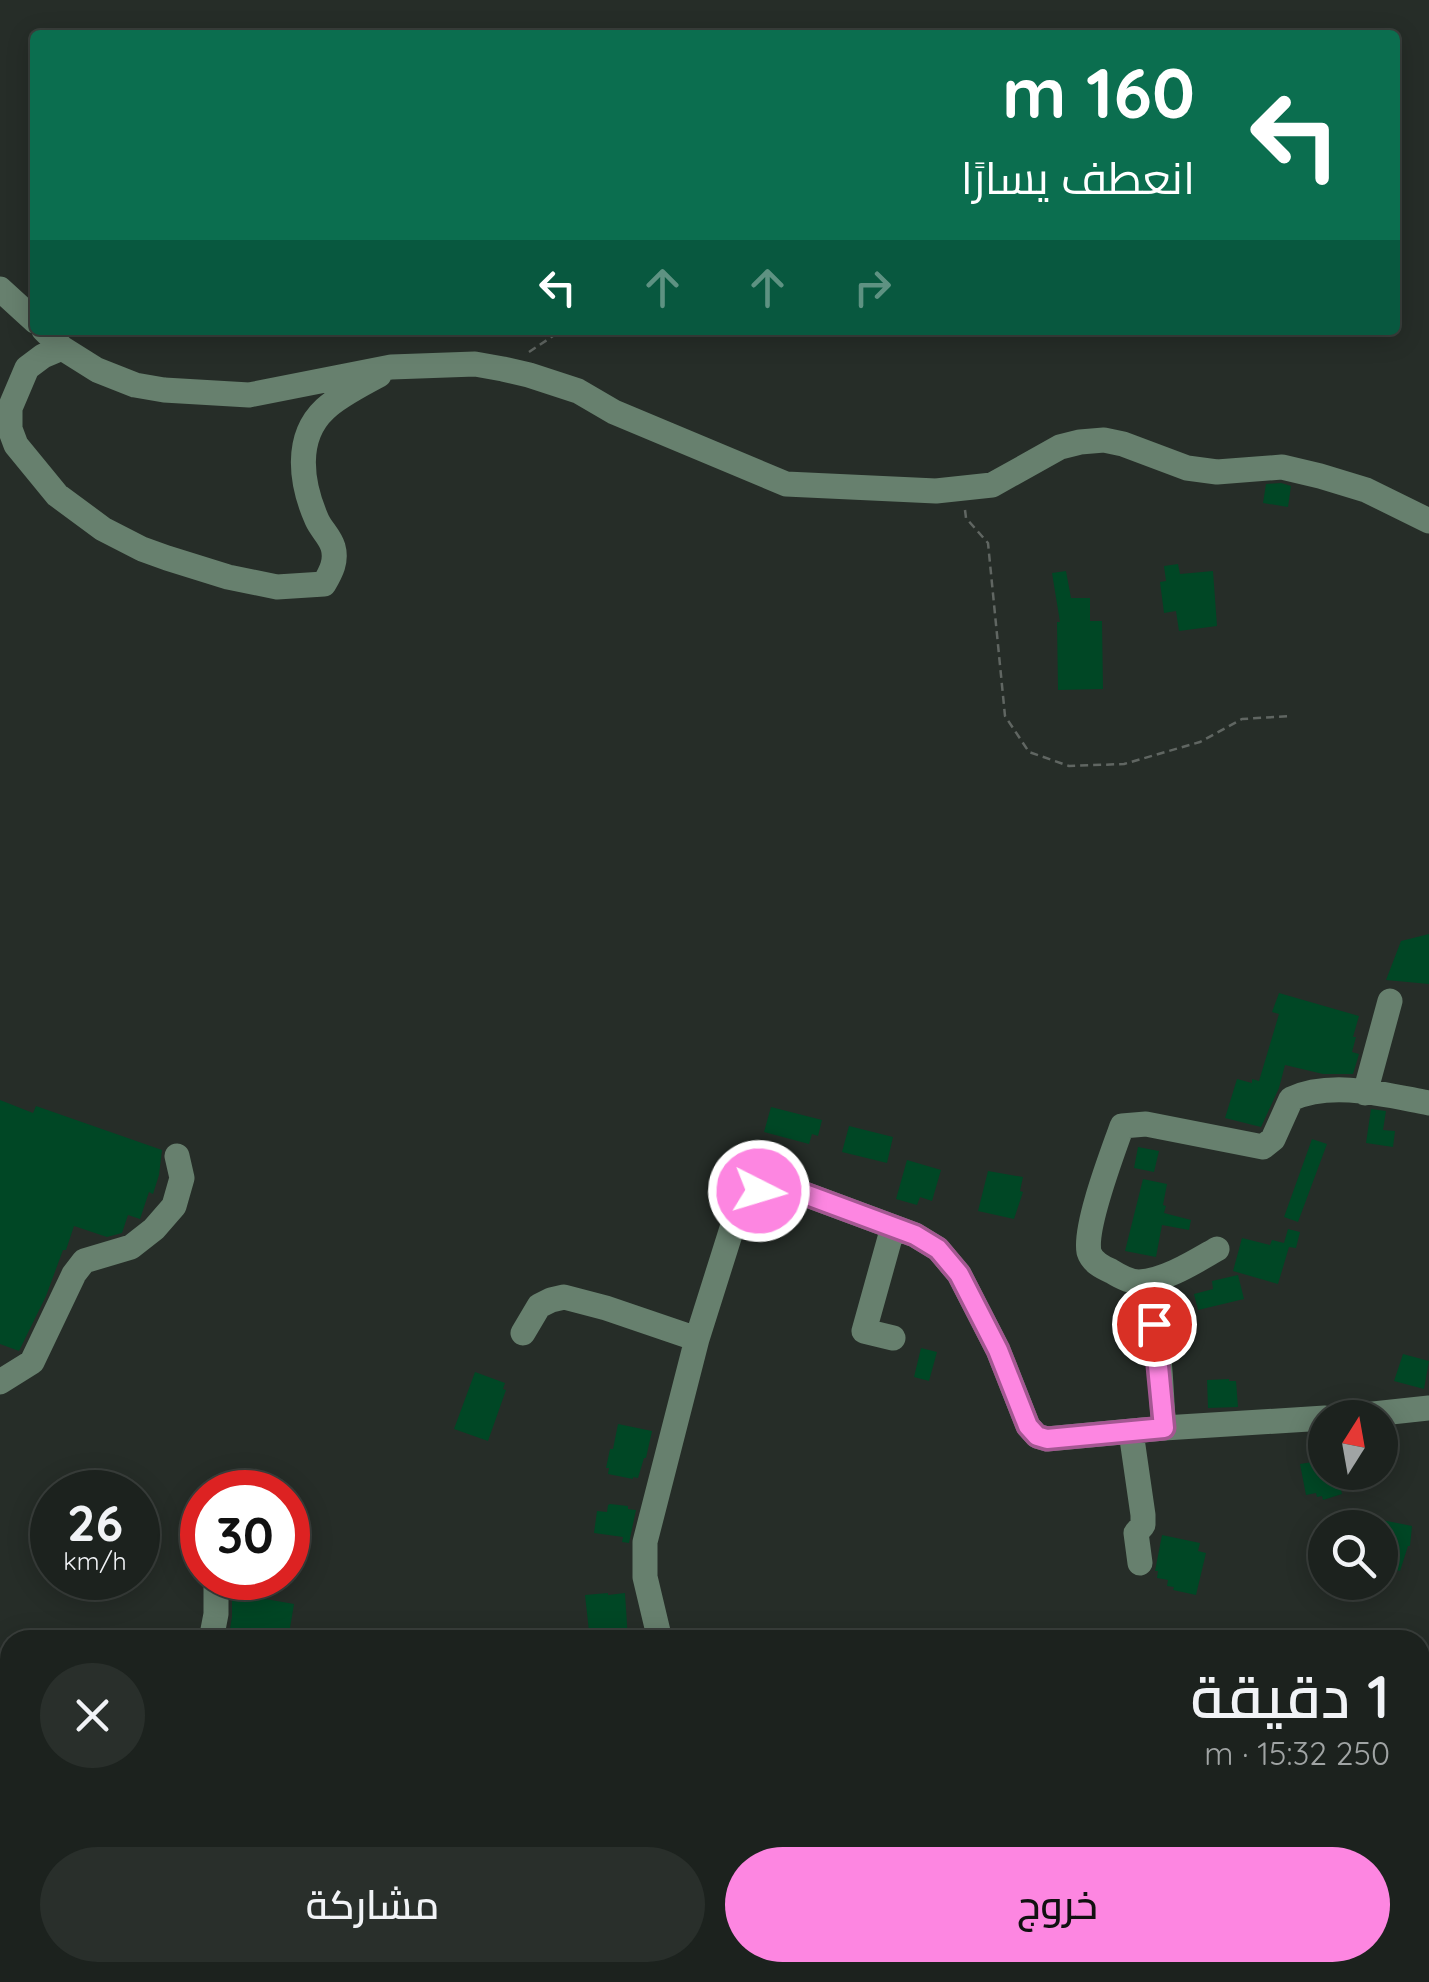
<!DOCTYPE html>
<html lang="ar">
<head>
<meta charset="utf-8">
<style>
  :root { --surface:#1c221e; --page:#292f2b; --text:#f1f3f6; --muted:#a0a4a4; --line:#3a3f3c; --accent:#fd86e1 }
  body { margin:0; font-family:Quicksand,Cairo,sans-serif; background:var(--page); color:var(--text); direction:rtl; height:100vh; display:flex; flex-direction:column; font-size:38px; white-space:nowrap }
  * { box-sizing:border-box; margin:0 }
  p { font-size:32px; color:var(--muted) }
  .icon { flex:none; width:55px; height:55px; fill:none; stroke:currentColor; stroke-width:2; stroke-linecap:round; stroke-linejoin:round }
  .map { position:relative; flex:1; overflow:hidden; direction:ltr }
  .drawer { position:absolute; left:0px; top:1630px; width:1430px; height:352px; display:flex; flex-direction:column; background:var(--surface); border-radius:30px 30px 0 0; box-shadow:0 5px 25px #0003,0 0 0 2px var(--line); direction:rtl }
  .drawer>* { flex:none }
  .hud { position:absolute; left:30px; top:30px; width:1370px; height:305px; border-radius:10px; box-shadow:0 5px 25px #0003,0 0 0 2px var(--line); direction:rtl; background:#0b6e4f; color:#fff; overflow:hidden }
  .needle { width:65px; rotate:11deg }
  .tools { position:absolute; left:1308px; top:1400px; display:grid; gap:20px }
  .tools a { display:grid; place-items:center; width:90px; height:90px; border-radius:50%; background:var(--surface); box-shadow:0 5px 25px #0003,0 0 0 2px var(--line); font-size:50px }
  .speed { position:absolute; left:30px; top:1470px; display:flex; gap:20px; font-size:50px; font-weight:700; text-align:center }
  .speed>* { display:grid; place-content:center; width:130px; height:130px; border-radius:50%; background:var(--surface); box-shadow:0 5px 25px #0003,0 0 0 2px var(--line); line-height:1 }
  .speed small { font-size:25px; font-weight:400 }
  .speed .limit { border:15px solid #d22; background:#fff; color:#111 }
  .pin { position:absolute; display:grid; place-items:center; width:85px; height:85px; color:#fff; margin:-42px; border:5px solid #fff; border-radius:50%; box-shadow:0 2px 10px #0007 }
  .me { position:absolute; width:110px; margin:-55px; rotate:95deg; stroke-linejoin:round; filter:drop-shadow(0 0 8px #0008) }
  .turn { display:flex; align-items:center; gap:35px; height:210px; padding:0 40px; font-size:45px }
  .turn .icon { width:130px; height:130px; stroke-width:2.5 }
  .turn b { display:block; font-size:70px; line-height:85px }
  .lanes { display:flex; align-items:center; height:95px; padding:0 40px; background:#0003; justify-content:center; gap:50px; direction:ltr }
  .lanes .off { opacity:.35 }
  .round { display:grid; place-items:center; flex:none; width:105px; height:105px; border-radius:52px; background:var(--page) }
  .head { display:flex; align-items:center; justify-content:space-between; height:170px; padding:0 40px }
  h1 { font-size:60px; font-weight:600; line-height:75px }
  .action { display:flex; gap:20px; margin-top:auto; padding:20px 40px }
  .action a { flex:1; height:115px; border-radius:60px; background:var(--accent); color:#111; font-size:40px; font-weight:600; line-height:115px; text-align:center }
  .action a+a { background:var(--page); color:var(--text) }
  .map>svg:first-child { display:block }
  .building { fill:#004725 }
  .lines { fill:none; stroke-linecap:round; stroke-linejoin:round }
  .path { stroke:#606662; stroke-width:2.5; stroke-dasharray:8 5; stroke-linecap:butt }
  .minor { stroke:#67806e; stroke-width:25 }
  .route-casing { stroke:#a45792; stroke-width:25 }
  .route { stroke:#fd86e1; stroke-width:18 }
</style>
</head>
<body>
<div class="map">
<svg width="1429" height="1982" viewBox="0 0 1429 1982">
  <rect width="100%" height="100%" fill="#262d28"/>
  <path class="building" d="M1281 483 1291 486 1288 507 1263 503 1266 484Z
    M1178 564 1180 574 1213 571 1217 626 1179 631 1176 611 1164 613 1160 582 1166 581 1164 566Z
    M1066 571 1071 598H1090V621H1102L1103 689 1058 690 1057 622H1060L1052 573Z
    M1429 934V984L1386 980 1401 941Z
    M1279 993 1359 1016 1353 1037H1356L1352 1052 1359 1054 1353 1074H1323L1285 1065 1279 1088 1261 1127 1225 1118 1237 1079 1252 1083V1079L1259 1081 1279 1014 1272 1012Z
    M0 1100 33 1113 36 1106 162 1150 159 1175 153 1194 149 1192 140 1219 128 1215 122 1233 107 1237 74 1226 66 1250H63L46 1296 19 1351 0 1344Z
    M771 1107 822 1120 818 1136 812 1134 809 1144 764 1132Z
    M1371 1109 1386 1111 1383 1130 1395 1131 1393 1147 1366 1143Z
    M849 1126 893 1137 887 1163 842 1152Z
    M1312 1139 1327 1144 1298 1222 1284 1217Z
    M1138 1147 1159 1151 1154 1172 1134 1168Z
    M907 1160 941 1170 932 1201 920 1197 917 1205 896 1199Z
    M988 1171 1023 1177 1020 1191 1023 1192 1014 1219 978 1211Z
    M1143 1179 1167 1184 1163 1205 1166 1206 1164 1213 1191 1220 1189 1230 1162 1225 1156 1257 1125 1251Z
    M1288 1229 1300 1232 1296 1248 1289 1247 1278 1284 1233 1271 1242 1238 1270 1245 1272 1240 1284 1243Z
    M1238 1275 1244 1299 1198 1310 1194 1294 1213 1289 1212 1281Z
    M921 1348 937 1352 929 1381 914 1377Z
    M1403 1354 1429 1361 1424 1389 1394 1381Z
    M475 1372 505 1383 503 1389 506 1390 488 1441 454 1429Z
    M1229 1379V1381H1236L1238 1407 1208 1408 1207 1380Z
    M618 1424 652 1431 646 1458H644L638 1478 633 1477V1479L608 1474 609 1468H606L610 1449H613Z
    M1325 1460V1472H1337L1342 1494 1323 1500 1322 1496 1317 1497 1316 1493 1306 1495 1300 1464Z
    M610 1504 628 1506V1509L636 1510 629 1543 622 1542 623 1537 594 1533 597 1511 607 1512 608 1505Z
    M1382 1520 1412 1526 1410 1546H1408L1400 1571 1380 1566V1525Z
    M1162 1535 1200 1543 1198 1551 1206 1553 1196 1595 1173 1590 1174 1587 1167 1586 1168 1580 1157 1578 1158 1571H1155Z
    M232 1593 294 1604 288 1640H228L232 1617Z
    M608 1593V1595L625 1593 628 1640H590L585 1595Z"/>
  <g class="lines">
    <path class="path" d="M529 352 556 334 553 330
      M965 510 966 518 988 543 1005 716 1029 752 1069 766 1124 764 1200 742 1242 719 1292 716"/>
    <path class="minor" d="M0 289 35 321
      M44 330 62 348 97 370 135 385 164 390 249 395 391 367 475 364 503 369 529 375 578 391 614 412 786 484 936 491 992 485 1060 447 1080 442 1104 440 1123 444 1187 468 1217 472 1282 467 1320 476 1366 490 1429 521
      M62 348 43 356 27 368 10 408V429L16 445 57 495 103 529 142 549 167 558 228 577 277 587 324 584C331 572 337 561 333 547 330 537 321 529 317 520 301 484 294 438 325 409 340 395 361 385 379 375
      M1365 1093 1390 1001
      M1217 1249C1196 1261 1165 1281 1139 1282 1130 1282 1119 1276 1111 1271 1102 1267 1092 1262 1089 1252 1084 1226 1113 1152 1122 1126L1146 1124 1263 1147 1273 1139 1291 1099C1332 1080 1386 1095 1429 1103
      M1138 1282C1163 1325 1159 1381 1164 1428
      M523 1333 539 1306 551 1300 564 1297 606 1308 697 1339
      M893 1338 864 1331 893 1227
      M0 1382 32 1362 74 1274 84 1261 131 1247 154 1229 174 1206 182 1178 177 1156
      M1336 1418 1429 1408
      M1131 1432 1143 1515V1525L1136 1533 1140 1563
      M211 1640 216 1614V1578
      M660 1640 645 1577V1542L697 1339 733 1225 744 1205 759 1191 778 1188 802 1193 915 1235 938 1249 959 1274 998 1350 1028 1426 1037 1436 1047 1439 1164 1428 1325 1418
      M0 1754 10 1761
      M1420 1821 1429 1812
      M400 1972 417 1982
      M636 1982 640 1972
      M830 1982V1972
      M1285 1982 1293 1972"/>
  </g>
  <g class="lines">
    <defs>
      <path id="route" d="M759 1191 778 1188 802 1193 915 1235 938 1249 959 1274 998 1350 1028 1426 1037 1436 1047 1439 1164 1428 1154 1324"/>
    </defs>
    <use href="#route" class="route-casing"/>
    <use href="#route" class="route"/>
  </g>
</svg>
<div class="tools">
<a><svg class="needle" viewBox="-14 -14 28 28"><path d="M0-13l5 13h-10z" fill="#e53935"/><path d="M0 13l5-13h-10z" fill="#a0a4a4"/></svg></a>
<a><svg class="icon" aria-label="search" viewBox="0 0 24 24"><circle cx="10" cy="10" r="6"/><path d="M15 15l6 6"/></svg></a>
</div>
<div class="speed"><div>26<small>km/h</small></div><div class="limit">30</div></div>
<div class="pin" style="left:1154px;top:1324px;background:#d93025"><svg class="icon" aria-label="arrive" viewBox="0 0 24 24"><path d="M6 21V4h12l-3 4 3 4H6"/></svg></div>
<svg class="me" style="left:759px;top:1191px" viewBox="-20 -20 40 40"><circle r="17" fill="#fd86e1" stroke="#fff" stroke-width="3"/><path d="M0-11L8 9 0 5-8 9z" fill="#fff"/></svg>
<div class="hud">
<div class="turn"><svg class="icon" aria-label="left" viewBox="0 0 24 24"><path d="M17 20v-9H6M10 6l-5 5 5 5"/></svg><div><b>160 m</b>انعطف يسارًا</div></div>
<div class="lanes"><svg class="icon" aria-label="left" viewBox="0 0 24 24"><path d="M17 20v-9H6M10 6l-5 5 5 5"/></svg><svg class="icon off" aria-label="ahead" viewBox="0 0 24 24"><path d="M12 20V5M6 11l6-6 6 6"/></svg><svg class="icon off" aria-label="ahead" viewBox="0 0 24 24"><path d="M12 20V5M6 11l6-6 6 6"/></svg><svg class="icon off" aria-label="right" viewBox="0 0 24 24"><path d="M7 20v-9h11M14 6l5 5-5 5"/></svg></div>
</div>
<section class="drawer">
<div class="head"><div><h1>1 دقيقة</h1><p>250 m · 15:32</p></div><a class="round"><svg class="icon" aria-label="close" viewBox="0 0 24 24"><path d="M6 6l12 12M18 6L6 18"/></svg></a></div>
<div class="action"><a>خروج</a><a>مشاركة</a></div>
</section>
</div>
</body>
</html>
